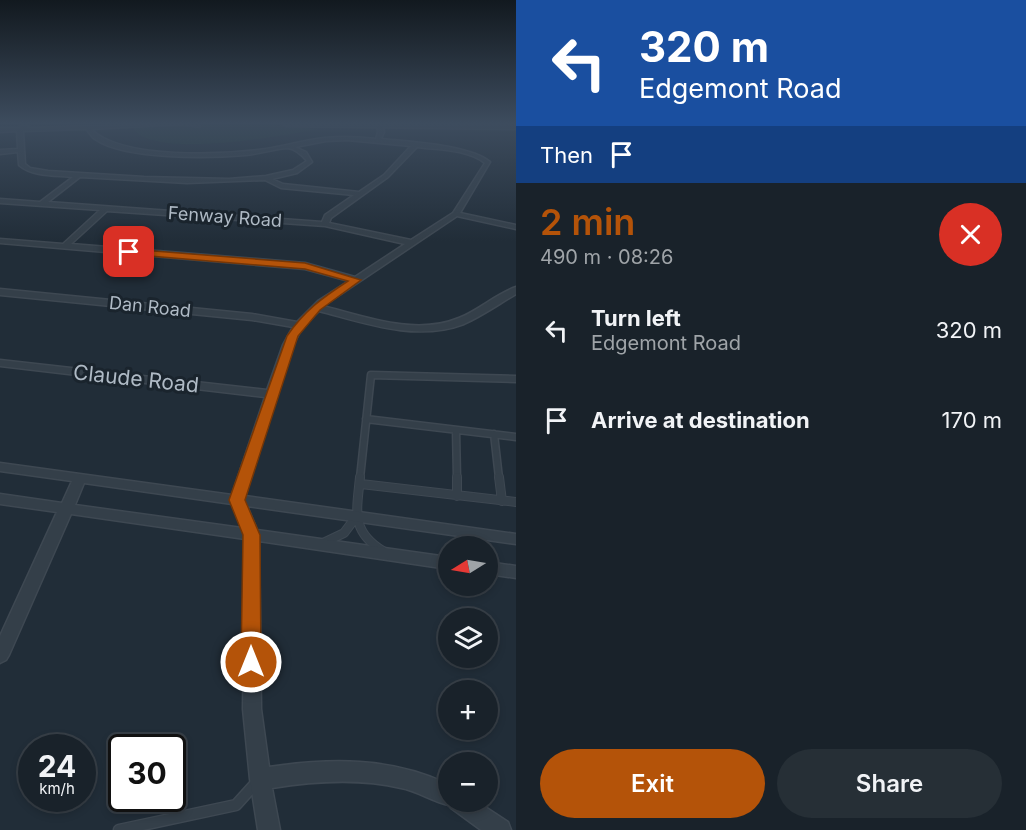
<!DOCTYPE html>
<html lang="en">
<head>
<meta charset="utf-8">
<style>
  :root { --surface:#19222a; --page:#262f36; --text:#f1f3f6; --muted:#9fa4a8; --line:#373f47; --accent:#b45309 }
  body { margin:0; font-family:Inter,sans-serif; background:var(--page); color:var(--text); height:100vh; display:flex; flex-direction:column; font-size:22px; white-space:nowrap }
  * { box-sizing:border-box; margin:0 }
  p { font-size:20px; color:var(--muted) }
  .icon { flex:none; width:33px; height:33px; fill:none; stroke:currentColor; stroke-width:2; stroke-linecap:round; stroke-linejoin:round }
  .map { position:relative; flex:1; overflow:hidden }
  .panel { display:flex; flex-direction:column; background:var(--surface); width:510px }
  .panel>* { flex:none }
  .top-card { background:#1a4fa0; color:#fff; overflow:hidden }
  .needle { width:39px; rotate:259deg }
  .buttons { position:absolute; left:438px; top:536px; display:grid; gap:12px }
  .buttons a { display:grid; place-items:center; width:60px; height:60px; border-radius:50%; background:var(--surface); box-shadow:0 3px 9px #0003,0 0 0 2px var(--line); font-size:30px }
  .speed { position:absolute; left:18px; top:734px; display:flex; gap:12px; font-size:30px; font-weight:700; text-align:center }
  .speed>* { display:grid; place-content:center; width:78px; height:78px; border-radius:50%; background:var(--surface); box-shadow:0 3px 9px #0003,0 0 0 2px var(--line); line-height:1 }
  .speed small { font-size:15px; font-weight:400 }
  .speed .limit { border:3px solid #111; border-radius:9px; background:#fff; color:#111 }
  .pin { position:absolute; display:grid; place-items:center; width:51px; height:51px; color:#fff; margin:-26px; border-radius:12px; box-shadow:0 3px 9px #0006 }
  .me { position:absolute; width:66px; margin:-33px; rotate:0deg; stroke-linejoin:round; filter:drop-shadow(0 0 4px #0008) }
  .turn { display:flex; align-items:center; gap:21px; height:126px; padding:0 24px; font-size:27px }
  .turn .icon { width:78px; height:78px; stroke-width:2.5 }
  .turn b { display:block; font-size:42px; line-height:51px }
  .then { display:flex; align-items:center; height:57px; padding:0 24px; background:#0003; gap:12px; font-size:22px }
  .round { display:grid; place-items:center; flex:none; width:63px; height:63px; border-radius:32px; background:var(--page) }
  .summary { display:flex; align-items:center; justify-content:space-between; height:102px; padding:0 24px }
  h1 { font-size:36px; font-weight:600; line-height:45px; color:var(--accent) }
  .button { display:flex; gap:12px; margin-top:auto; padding:12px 24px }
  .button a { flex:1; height:69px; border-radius:36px; background:var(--accent); color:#fff; font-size:24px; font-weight:600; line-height:69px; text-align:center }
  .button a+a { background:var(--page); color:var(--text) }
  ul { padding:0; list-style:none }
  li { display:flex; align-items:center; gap:18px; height:90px; padding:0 24px }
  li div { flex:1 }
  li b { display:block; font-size:22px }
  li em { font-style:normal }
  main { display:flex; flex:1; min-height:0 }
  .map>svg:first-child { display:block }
  .green { fill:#233939 }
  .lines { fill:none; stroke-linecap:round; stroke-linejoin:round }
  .service-far3-casing { stroke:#3e4852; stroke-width:4.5 }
  .service-far2-casing { stroke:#3e4852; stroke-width:9 }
  .service-far1-casing { stroke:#3e4852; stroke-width:10 }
  .service-casing { stroke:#3e4852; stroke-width:13 }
  .minor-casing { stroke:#3e4852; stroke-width:3 }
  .tertiary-casing { stroke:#3e4852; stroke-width:3 }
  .service-far3 { stroke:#343f49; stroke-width:3 }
  .service-far2 { stroke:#343f49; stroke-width:6 }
  .service-far1 { stroke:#343f49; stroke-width:8 }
  .service { stroke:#343f49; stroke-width:10 }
  .minor { fill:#343f49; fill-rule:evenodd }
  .tertiary { fill:#343f49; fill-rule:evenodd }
  .route { fill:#b45309; stroke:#753606; stroke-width:1.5 }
  .labels { text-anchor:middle; stroke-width:6; stroke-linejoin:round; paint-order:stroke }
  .far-street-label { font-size:18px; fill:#afbac5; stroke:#1a242d }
  .street-label { font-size:21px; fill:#afbac5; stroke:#1a242d }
</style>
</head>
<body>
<main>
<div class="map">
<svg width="516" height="830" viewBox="0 0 516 830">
  <rect width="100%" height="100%" fill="#212d38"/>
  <path class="green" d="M187 124H261L317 129C284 136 152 160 133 128Z"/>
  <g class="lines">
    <defs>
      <path id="service-far3" d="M187 124 199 126"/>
      <path id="service-far2" d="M366 419 516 437
        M456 430 457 478
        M494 434 499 478
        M360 478 371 375 516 379"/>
      <path id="service-far1" d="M360 477C357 510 350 531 383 551
        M457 477V496
        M499 477 502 501
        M361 484 516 502
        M323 543 344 533 356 517"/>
      <path id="service" d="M119 830 236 805 255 784"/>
      <path id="minor" d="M23 124H29L26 128 183 124 91 129C121 160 224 155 266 149 286 146 305 140 325 138 342 136 359 137 376 139L378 132 377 127 380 125 383 127 384 132 381 139C409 142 470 145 490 162L460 213 516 225V229L457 216 323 306C366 317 416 336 459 318 479 310 496 294 516 287V294C499 304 482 316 464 324 416 342 365 323 319 311L303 326 293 345 245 496 516 534V544L247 506 257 530 448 557V569L259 541 261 709 269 767C331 758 390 757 448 784V801H476L508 822 511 830H481L451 808 449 805C433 802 418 791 401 788 359 778 315 781 272 788L280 830H258L250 779 243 709 245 539 71 514 9 655 6 660 0 663V636L57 512 0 504V494L62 503 72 481 0 471V463L232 495 265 397 0 366V360L267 390 283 345 293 327 252 320 0 295V289L252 314 297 322 318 301 349 281 305 269 0 243V239L63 244 100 210 0 203V199L40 202 73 177C56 175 33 177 19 165L18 152 0 154V150L18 149 17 131 0 132V128H19ZM86 129C89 132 92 137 95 139 125 160 210 158 246 155 258 154 278 148 288 148 295 149 302 155 307 161L293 170 266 176 229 179 144 177 48 171 30 168 25 164 23 131ZM347 140 411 146 384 175 359 192 283 184 272 179 297 173 312 162 306 152 295 147 326 141ZM417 147C439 150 467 149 485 163L453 213 411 240 329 223 331 218 388 177ZM80 177 187 183 265 180 281 188 354 195 325 215 322 222 48 202ZM107 211 325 226 405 244 355 277 305 263 71 244ZM84 483 232 504 242 528 75 505Z
        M488 562 516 566V578L488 574Z"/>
      <path id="tertiary" d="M283 124 516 125V129L286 126Z"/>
    </defs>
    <use href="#service-far3" class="service-far3-casing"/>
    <use href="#service-far2" class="service-far2-casing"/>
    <use href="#service-far1" class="service-far1-casing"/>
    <use href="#service" class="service-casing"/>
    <use href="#minor" class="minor-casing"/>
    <use href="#tertiary" class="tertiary-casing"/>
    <use href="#service-far3" class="service-far3"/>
    <use href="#service-far2" class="service-far2"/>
    <use href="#service-far1" class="service-far1"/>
    <use href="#service" class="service"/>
    <use href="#minor" class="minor"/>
    <use href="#tertiary" class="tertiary"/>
  </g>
  <linearGradient id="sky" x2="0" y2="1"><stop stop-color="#12191f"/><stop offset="0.51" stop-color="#3d4c5e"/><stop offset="1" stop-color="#3d4c5e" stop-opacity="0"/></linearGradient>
  <rect width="516" height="241" fill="url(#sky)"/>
  <path class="route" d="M129 249 305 263 361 280 320 310 298 336 245 500 260 535 261 662 258 668 251 671 244 668 241 662 243 535 229 500 287 336C305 310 322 298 348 281L305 269 126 254V250Z"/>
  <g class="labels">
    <g class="far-street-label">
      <text transform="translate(225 217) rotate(4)" y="6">Fenway Road</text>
      <text transform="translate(150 307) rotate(6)" y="6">Dan Road</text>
    </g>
    <g class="street-label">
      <text transform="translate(136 379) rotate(6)" y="7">Claude Road</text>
    </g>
  </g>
</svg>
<div class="buttons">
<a><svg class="needle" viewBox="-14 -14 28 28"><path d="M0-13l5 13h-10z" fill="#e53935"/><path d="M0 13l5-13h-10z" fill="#9fa4a8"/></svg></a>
<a><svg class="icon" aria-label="layers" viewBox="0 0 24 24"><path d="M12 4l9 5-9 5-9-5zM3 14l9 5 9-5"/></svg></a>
<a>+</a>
<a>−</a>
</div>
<div class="speed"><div>24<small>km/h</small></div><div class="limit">30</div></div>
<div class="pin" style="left:129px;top:252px;background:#d93025"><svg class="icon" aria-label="arrive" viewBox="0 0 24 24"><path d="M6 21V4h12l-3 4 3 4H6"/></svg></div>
<svg class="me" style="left:251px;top:662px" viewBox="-20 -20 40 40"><circle r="17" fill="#b45309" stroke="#fff" stroke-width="3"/><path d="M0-11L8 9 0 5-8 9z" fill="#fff"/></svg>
</div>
<section class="panel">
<div class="top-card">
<div class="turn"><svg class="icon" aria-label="left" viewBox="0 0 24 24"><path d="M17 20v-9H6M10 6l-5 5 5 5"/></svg><div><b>320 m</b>Edgemont Road</div></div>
<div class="then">Then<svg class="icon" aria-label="arrive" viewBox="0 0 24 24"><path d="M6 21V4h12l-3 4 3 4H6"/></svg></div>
</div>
<div class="summary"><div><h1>2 min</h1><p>490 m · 08:26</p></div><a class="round" style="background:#d93025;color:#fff"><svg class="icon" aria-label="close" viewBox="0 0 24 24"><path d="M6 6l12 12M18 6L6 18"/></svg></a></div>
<ul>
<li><svg class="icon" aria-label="left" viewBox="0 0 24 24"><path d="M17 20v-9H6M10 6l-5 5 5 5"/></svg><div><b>Turn left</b><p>Edgemont Road</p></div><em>320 m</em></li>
<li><svg class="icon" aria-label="arrive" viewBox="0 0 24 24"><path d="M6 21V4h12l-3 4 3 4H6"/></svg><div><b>Arrive at destination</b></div><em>170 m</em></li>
</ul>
<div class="button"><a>Exit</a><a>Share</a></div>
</section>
</main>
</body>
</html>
